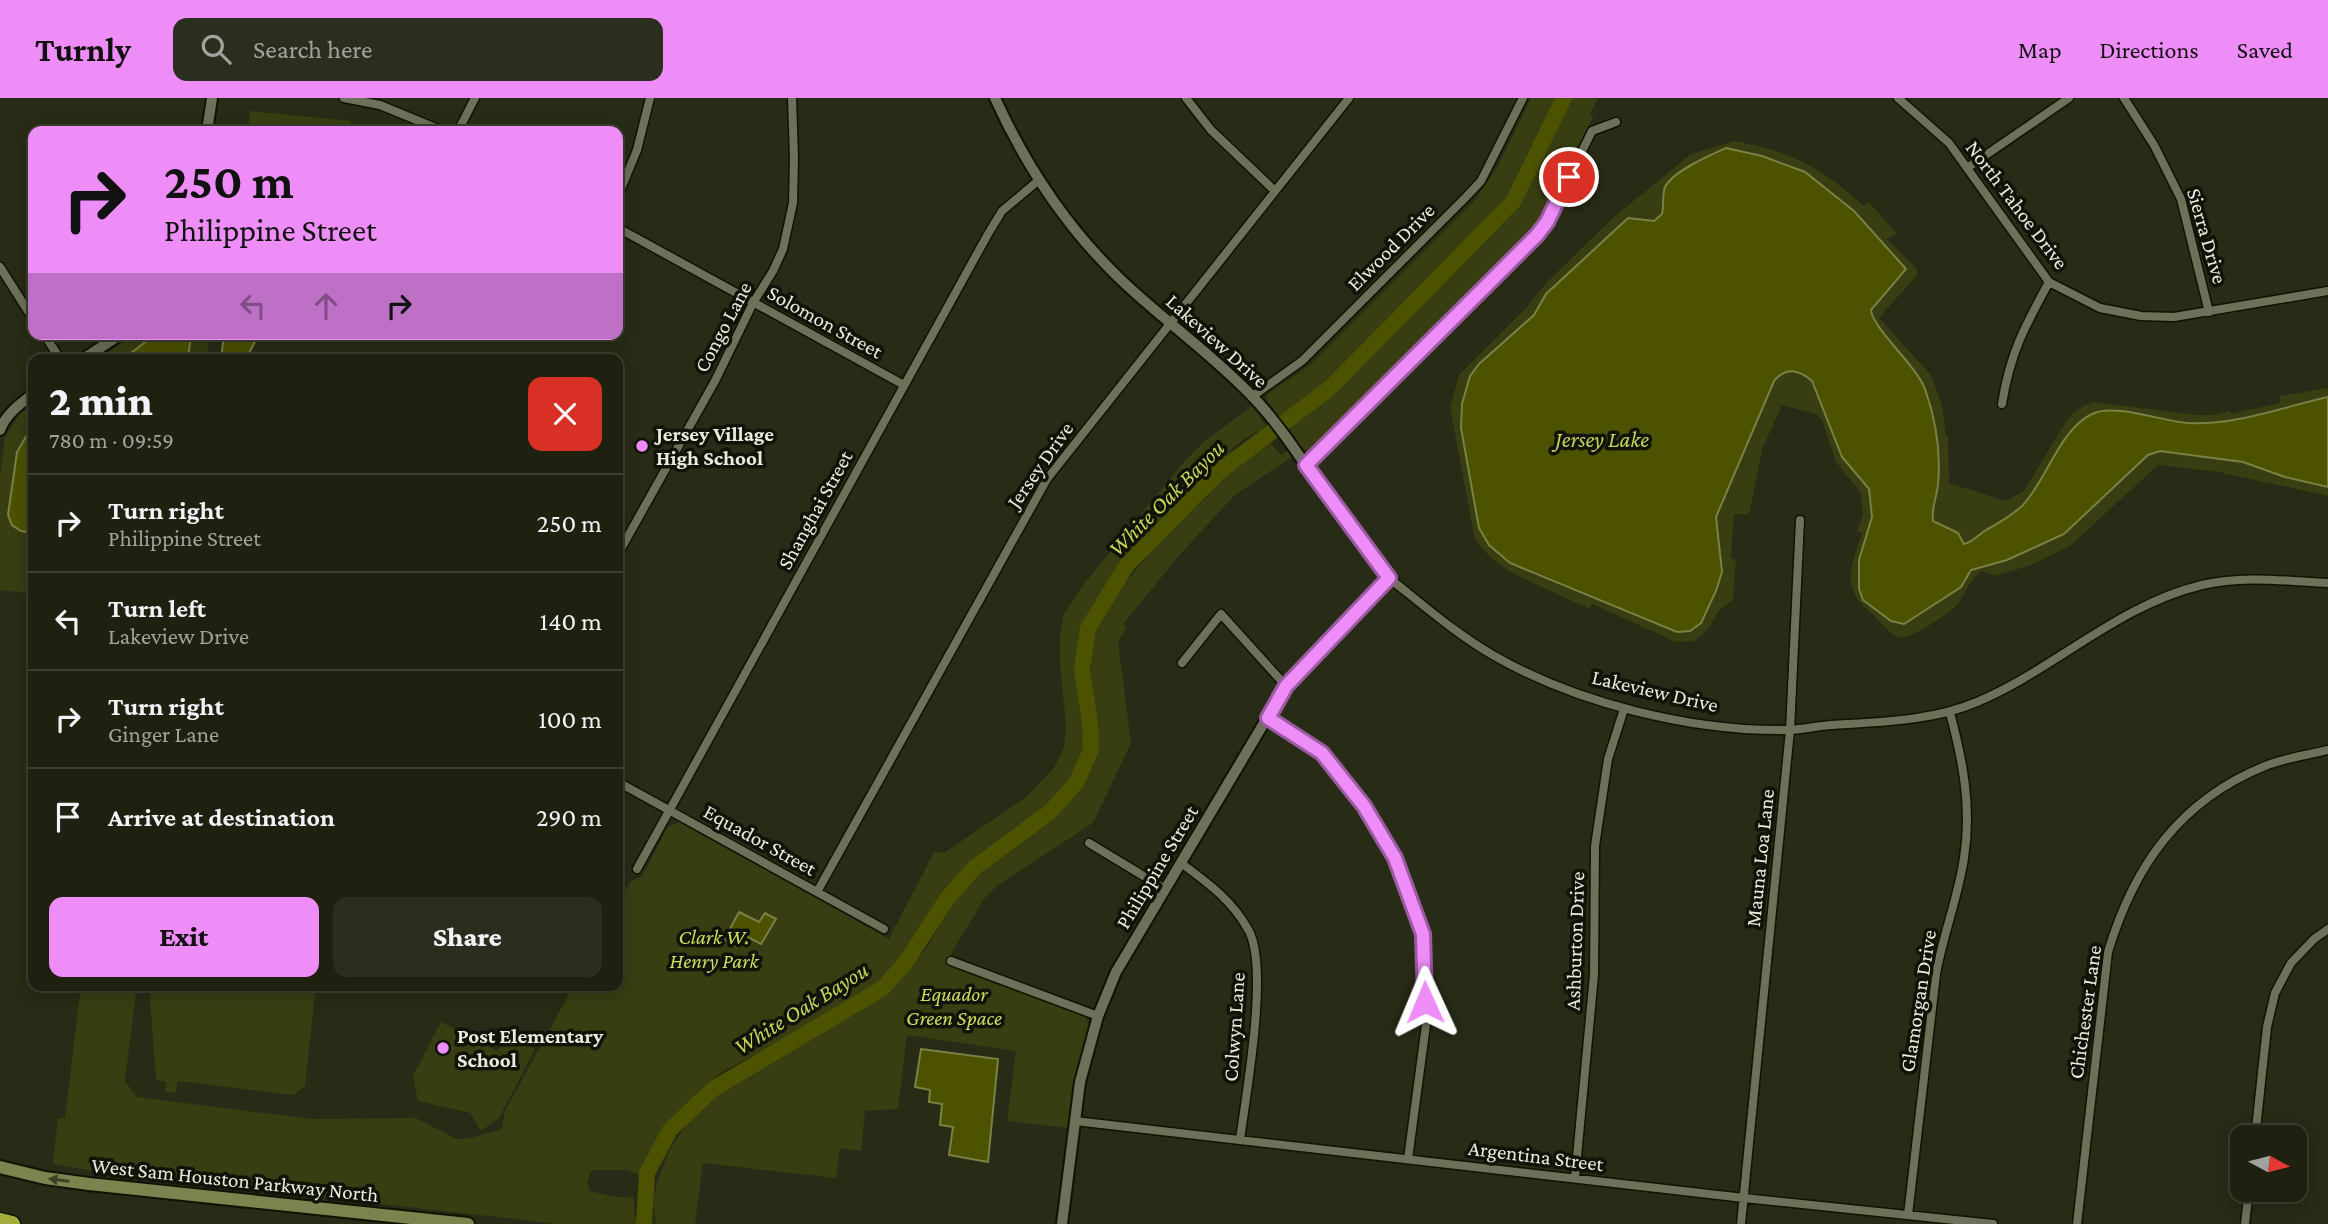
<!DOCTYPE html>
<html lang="en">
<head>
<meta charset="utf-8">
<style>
  :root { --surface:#1e2010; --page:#2b2d1e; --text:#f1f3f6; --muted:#a1a39f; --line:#3c3e30; --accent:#ee8cf8 }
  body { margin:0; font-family:"Crimson Pro",serif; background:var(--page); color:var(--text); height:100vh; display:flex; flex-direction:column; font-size:26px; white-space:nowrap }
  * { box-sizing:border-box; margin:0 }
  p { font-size:23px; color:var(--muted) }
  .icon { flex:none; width:38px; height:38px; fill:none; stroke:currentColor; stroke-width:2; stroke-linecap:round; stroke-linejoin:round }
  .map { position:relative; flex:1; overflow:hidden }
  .details { position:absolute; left:28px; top:256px; width:595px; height:637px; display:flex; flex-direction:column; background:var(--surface); border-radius:14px; box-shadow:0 4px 18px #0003,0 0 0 2px var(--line) }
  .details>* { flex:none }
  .top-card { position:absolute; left:28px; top:28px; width:595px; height:214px; border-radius:14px; box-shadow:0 4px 18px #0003,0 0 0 2px var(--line); background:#ee8cf8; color:#111; overflow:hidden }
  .needle { width:46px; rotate:97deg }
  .controls { position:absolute; left:2230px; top:1027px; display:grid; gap:14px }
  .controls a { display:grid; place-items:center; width:77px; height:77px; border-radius:14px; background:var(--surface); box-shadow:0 4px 18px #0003,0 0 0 2px var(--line); font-size:35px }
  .pin { position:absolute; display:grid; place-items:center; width:60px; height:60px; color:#fff; margin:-30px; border:4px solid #fff; border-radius:50%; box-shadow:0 2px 7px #0007 }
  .me { position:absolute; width:77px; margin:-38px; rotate:359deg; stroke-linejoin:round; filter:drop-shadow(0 0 5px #0008) }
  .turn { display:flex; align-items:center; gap:24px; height:147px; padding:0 21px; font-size:32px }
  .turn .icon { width:91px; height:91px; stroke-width:2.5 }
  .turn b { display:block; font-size:49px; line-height:60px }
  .lanes { display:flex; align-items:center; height:66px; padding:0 21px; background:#0003; justify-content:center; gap:35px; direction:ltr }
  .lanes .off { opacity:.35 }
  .round { display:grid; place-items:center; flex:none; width:74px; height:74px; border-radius:14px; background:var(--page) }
  .overview { display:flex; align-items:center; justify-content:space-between; height:119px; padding:0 21px }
  h1 { font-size:42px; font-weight:800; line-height:52px }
  .action { display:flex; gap:14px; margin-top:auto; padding:14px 21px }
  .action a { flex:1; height:80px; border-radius:14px; background:var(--accent); color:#111; font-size:28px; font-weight:800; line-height:80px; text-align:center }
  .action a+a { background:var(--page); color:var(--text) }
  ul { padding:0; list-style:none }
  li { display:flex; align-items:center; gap:21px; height:98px; padding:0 21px; border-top:2px solid var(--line) }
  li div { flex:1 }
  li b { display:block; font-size:26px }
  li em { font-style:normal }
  header { display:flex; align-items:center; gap:42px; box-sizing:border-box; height:98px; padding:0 35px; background:var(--accent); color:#111 }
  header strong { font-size:33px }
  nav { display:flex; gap:38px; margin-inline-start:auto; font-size:24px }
  .search { width:490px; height:63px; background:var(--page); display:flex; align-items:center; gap:18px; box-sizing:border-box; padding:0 24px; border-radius:14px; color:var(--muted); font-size:26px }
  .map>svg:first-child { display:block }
  .green { fill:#383d12 }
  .water { fill:#4c5200; stroke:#7b8043; stroke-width:2 }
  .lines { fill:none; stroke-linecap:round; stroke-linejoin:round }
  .river { stroke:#4c5200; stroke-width:16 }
  .minor-casing { stroke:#111301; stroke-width:11 }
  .tertiary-casing { stroke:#111301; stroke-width:14 }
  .secondary-casing { stroke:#111301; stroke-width:16 }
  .motorway-casing { stroke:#111301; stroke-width:19 }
  .minor { stroke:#6d7159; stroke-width:8 }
  .tertiary { stroke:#6d7159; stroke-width:10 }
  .secondary { stroke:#7d834f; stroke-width:12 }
  .motorway { stroke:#a2ae39; stroke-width:16 }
  .oneway { fill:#3c4025 }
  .route-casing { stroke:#9b5ba1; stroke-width:18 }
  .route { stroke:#ee8cf8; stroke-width:12 }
  .poi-dot { fill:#ee8cf8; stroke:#111309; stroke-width:2.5 }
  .labels { text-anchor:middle; stroke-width:7; stroke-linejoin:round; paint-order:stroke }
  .street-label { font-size:21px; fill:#eaecde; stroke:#111309 }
  .poi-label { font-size:21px; font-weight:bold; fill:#eaecde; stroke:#111309; text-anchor:start }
  .park-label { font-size:21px; font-style:italic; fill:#cedc60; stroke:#111309 }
  .water-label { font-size:23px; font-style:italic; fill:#c6d457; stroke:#111309 }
</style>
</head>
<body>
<header>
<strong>Turnly</strong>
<div class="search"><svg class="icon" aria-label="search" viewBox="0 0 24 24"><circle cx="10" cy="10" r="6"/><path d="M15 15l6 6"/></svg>Search here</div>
<nav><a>Map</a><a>Directions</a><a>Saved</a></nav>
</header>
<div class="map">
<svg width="2328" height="1126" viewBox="0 0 2328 1126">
  <rect width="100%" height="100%" fill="#282b15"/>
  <path class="green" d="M1531 0H1598L1590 16 1593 19 1539 127 1315 352H1304L1266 301 1268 296 1310 267 1474 103 1495 73Z
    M250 13 351 23 350 33H248Z
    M1735 43C1794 54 1820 69 1864 108L1869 104 1897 136 1887 141 1916 170 1917 177 1879 220 1931 277 1942 307 1946 338H1948L1949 385 2006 403 2024 393 2065 325 2073 315 2083 308 2094 304 2197 317H2213L2230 313 2231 316 2280 305V298L2328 290V398L2218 374 2158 367 2070 448 2031 467 1995 478 1982 473C1969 482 1966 495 1957 507 1949 516 1907 544 1897 539 1889 535 1876 519 1869 513 1840 489 1852 467 1862 435L1857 433 1863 416 1860 394 1836 364 1822 322 1816 316 1782 307 1763 349 1749 416H1734L1731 460 1736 462 1733 502 1718 513 1710 529 1701 538 1693 543 1676 544 1592 506 1589 511 1508 473 1490 459 1475 442 1450 309 1459 277 1526 210 1547 184 1615 118 1691 56Z
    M135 236H210L207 261H99Z
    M33 306V496L0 492V379L5 339 20 315Z
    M1252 308 1266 328C1252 338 1229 346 1226 363L1176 407 1136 449 1103 494 1082 531 1076 562V583L1086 627 1085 649 1074 676 1061 695 958 778 942 796 899 867 878 886 845 908 722 974 703 989 664 1032 644 1078 627 1072H592L587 1084 590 1093 611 1098 634 1100V1115L638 1126H558L105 1075 54 1066 53 1063 58 1020H65L81 887H137L125 983 137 999 313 1021 416 1020 457 1041 470 1040 502 1031 505 1013 574 887H618V806L630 784 642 778 668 729 679 724 889 841 934 754 944 755 1025 700 1054 670 1064 649 1066 627 1060 566V536L1064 516 1084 486 1182 366 1206 342Z
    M1269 344 1281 357 1289 352 1293 358 1235 397 1183 453 1123 526 1127 530 1118 543 1131 645 1093 725 998 787 984 801 945 866 1086 919 1089 927 1074 981 1068 1030 1007 1023 1016 953 907 937 898 1011 865 1013 861 1053 840 1050 836 1080 703 1065 695 1126H656L653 1103 658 1082 669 1053 688 1024 716 995 743 975 870 905 895 888 926 851 958 795 979 774 1051 723 1071 698 1093 659 1097 640 1090 593 1092 539 1112 501 1167 435 1205 401 1225 376Z
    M149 887H316L305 988 293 997 178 983 175 995 165 994 166 984 156 982Z
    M441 924 497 953 507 936 535 951 499 1020 481 1033 470 1015 418 1003 413 978Z"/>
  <path class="water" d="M1726 50 1762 58 1805 74 1854 113 1906 171 1871 212C1873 231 1916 267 1925 291 1936 322 1941 354 1938 386 1937 399 1931 410 1933 423L1958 435 1964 446C1973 444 1979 436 1986 432 1999 425 2011 418 2022 408 2047 382 2059 332 2092 316 2114 305 2162 323 2187 325 2233 328 2283 309 2328 299V389L2285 379 2243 364 2160 353 2148 357 2064 436 2007 462 1971 472 1961 489 1904 526 1891 523 1863 502 1859 491V462L1872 419 1869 391 1842 359 1812 283C1798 271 1786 269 1774 283L1716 419 1722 474 1716 493 1701 525 1690 533 1677 534 1510 465 1489 447 1479 430 1461 330 1462 306 1470 278 1479 266 1534 217 1546 196 1628 120 1654 123 1662 116C1664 108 1662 96 1665 89 1673 73 1710 57 1726 50Z
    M156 236H191L188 261H123Z
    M224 236H259L246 261H221Z
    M33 327V435L21 433 12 427 8 417 17 354Z
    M739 814 759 824 765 815 776 821 761 846 744 837 737 849 724 842Z
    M921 951 998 961 988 1064 949 1057 953 1029 940 1027 942 1006 929 1004 930 992 915 989Z"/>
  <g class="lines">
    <path class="river" d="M644 1126 647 1075 670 1032 713 991 883 890 906 864 946 802 974 770 1050 714 1076 685 1091 652 1090 625 1082 571 1088 530 1127 467 1220 373 1330 290 1513 104 1564 0"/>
    <defs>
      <path id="minor" d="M344 0 380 7 443 33
        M1186 0 1211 32 1275 93
        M1898 0 1949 45 2049 184 2100 210 2141 218 2174 219 2328 193
        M2124 0 2154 47 2181 101 2209 214
        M458 33 475 0
        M1967 70 2069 0
        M618 98 637 52 650 0
        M618 130 904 287
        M0 169 33 221
        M44 236 60 261
        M1253 298 1302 263 1466 99 1481 83 1523 0
        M2002 306C2010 255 2025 228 2049 184
        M1306 367 1537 137 1547 124 1592 33 1616 24
        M618 456 715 283 753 205 773 173 783 151 793 105 794 60 792 0
        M1389 480C1422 506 1455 535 1491 556 1575 605 1692 634 1790 632 1804 631 1818 628 1832 627 1879 624 1933 623 1977 604 2055 571 2118 507 2202 487 2243 477 2286 483 2328 485
        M1182 565 1221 516 1286 588
        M1268 620 1323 655 1364 708 1395 760 1424 836 1426 927 1408 1061
        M618 684 884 831
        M1089 745 1165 791
        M1181 765C1208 785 1233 803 1249 833 1269 872 1246 996 1240 1042
        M637 771 988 136 1002 113 1039 82
        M817 794 1047 381 1349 0
        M951 863 1098 918
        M1075 1023 1744 1100 1993 1126
        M2255 1040 2267 929 2275 895 2291 865 2314 841 2328 831
        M1575 1080 1594 877 1595 748 1608 661 1624 611
        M1908 1117 1936 876C1943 837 1958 800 1964 760 1972 710 1963 663 1950 615
        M1741 1126 1790 632 1800 422
        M2077 1126 2108 854C2134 768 2179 703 2265 668 2285 660 2307 657 2328 652
        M2245 1126 2249 1092"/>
      <path id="tertiary" d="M995 0C1025 66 1065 127 1117 178 1160 220 1210 254 1252 298 1284 331 1307 371 1334 408 1352 432 1371 455 1389 480L1286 588 1116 874 1098 918 1080 984 1062 1126
        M207 33 212 0
        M83 261 121 236
        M0 332C6 316 20 306 33 296"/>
      <path id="secondary" d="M0 1069 45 1080 89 1086 468 1126"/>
      <path id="motorway" d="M0 1123 12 1126"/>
    </defs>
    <use href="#minor" class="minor-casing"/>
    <use href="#tertiary" class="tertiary-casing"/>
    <use href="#secondary" class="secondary-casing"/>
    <use href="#motorway" class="motorway-casing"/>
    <use href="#minor" class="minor"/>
    <use href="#tertiary" class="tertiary"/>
    <use href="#secondary" class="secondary"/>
    <use href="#motorway" class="motorway"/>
  </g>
  <defs><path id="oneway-solid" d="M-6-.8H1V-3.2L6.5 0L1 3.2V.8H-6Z" transform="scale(1.75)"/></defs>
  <use class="oneway" href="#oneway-solid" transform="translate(59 1082) rotate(-172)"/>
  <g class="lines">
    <defs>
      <path id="route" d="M1425 904 1423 836 1395 760 1364 708 1322 655 1268 620 1286 588 1389 480 1306 367 1537 137 1547 124 1569 79"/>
    </defs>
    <use href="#route" class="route-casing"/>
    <use href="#route" class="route"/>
  </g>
  <g class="poi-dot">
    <circle cx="642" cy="348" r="7"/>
    <circle cx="443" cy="950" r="7"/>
  </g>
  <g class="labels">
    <g class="street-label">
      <text transform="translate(2017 107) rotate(53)" y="7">North Tahoe Drive</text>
      <text transform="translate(2207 138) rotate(74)" y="7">Sierra Drive</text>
      <text transform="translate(1391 149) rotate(-45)" y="7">Elwood Drive</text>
      <text transform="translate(825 224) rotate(29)" y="7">Solomon Street</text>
      <text transform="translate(723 229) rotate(-62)" y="7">Congo Lane</text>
      <text transform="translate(1217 243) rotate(42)" y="7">Lakeview Drive</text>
      <text transform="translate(1040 367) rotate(-55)" y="7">Jersey Drive</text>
      <text transform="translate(815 412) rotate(-61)" y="7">Shanghai Street</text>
      <text transform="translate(1655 593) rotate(13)" y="7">Lakeview Drive</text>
      <text transform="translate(760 742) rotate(29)" y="7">Equador Street</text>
      <text transform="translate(1760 760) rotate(-84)" y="7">Mauna Loa Lane</text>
      <text transform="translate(1157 769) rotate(-59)" y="7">Philippine Street</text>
      <text transform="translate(1575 843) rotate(-88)" y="7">Ashburton Drive</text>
      <text transform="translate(1918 903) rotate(-81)" y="7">Glamorgan Drive</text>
      <text transform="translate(2085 914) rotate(-82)" y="7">Chichester Lane</text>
      <text transform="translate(1234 929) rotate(-86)" y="7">Colwyn Lane</text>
      <text transform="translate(1536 1058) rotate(7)" y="7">Argentina Street</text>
      <text transform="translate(235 1082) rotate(6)" y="7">West Sam Houston Parkway North</text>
    </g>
    <g class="poi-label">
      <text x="656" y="343">Jersey Village<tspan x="656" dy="24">High School</tspan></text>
      <text x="457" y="945">Post Elementary<tspan x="457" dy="24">School</tspan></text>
    </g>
    <g class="park-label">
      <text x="714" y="846">Clark W.<tspan x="714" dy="24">Henry Park</tspan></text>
      <text x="954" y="903">Equador<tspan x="954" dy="24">Green Space</tspan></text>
    </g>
    <g class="water-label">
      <text x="1602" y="349">Jersey Lake</text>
      <text transform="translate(1166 400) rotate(-45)" y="8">White Oak Bayou</text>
      <text transform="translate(801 910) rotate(-32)" y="8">White Oak Bayou</text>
    </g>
  </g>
</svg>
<div class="controls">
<a><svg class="needle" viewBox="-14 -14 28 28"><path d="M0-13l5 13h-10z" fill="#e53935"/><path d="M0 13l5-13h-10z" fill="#a1a39f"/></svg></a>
</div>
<div class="pin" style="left:1569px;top:79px;background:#d93025"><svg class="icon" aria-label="arrive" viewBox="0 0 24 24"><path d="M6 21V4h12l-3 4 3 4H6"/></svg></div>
<svg class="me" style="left:1425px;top:904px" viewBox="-20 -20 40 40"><path d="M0-17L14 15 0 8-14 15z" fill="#ee8cf8" stroke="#fff" stroke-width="4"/></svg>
<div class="top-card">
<div class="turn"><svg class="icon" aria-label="right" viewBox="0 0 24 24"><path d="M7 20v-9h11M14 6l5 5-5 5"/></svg><div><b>250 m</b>Philippine Street</div></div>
<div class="lanes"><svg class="icon off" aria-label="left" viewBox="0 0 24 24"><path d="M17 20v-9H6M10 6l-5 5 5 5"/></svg><svg class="icon off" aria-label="ahead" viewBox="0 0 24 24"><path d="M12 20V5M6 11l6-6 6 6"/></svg><svg class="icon" aria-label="right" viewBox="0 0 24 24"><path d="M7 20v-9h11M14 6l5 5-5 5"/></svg></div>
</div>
<section class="details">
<div class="overview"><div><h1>2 min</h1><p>780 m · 09:59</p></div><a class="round" style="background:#d93025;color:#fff"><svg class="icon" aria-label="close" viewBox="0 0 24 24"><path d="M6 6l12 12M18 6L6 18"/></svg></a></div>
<ul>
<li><svg class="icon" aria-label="right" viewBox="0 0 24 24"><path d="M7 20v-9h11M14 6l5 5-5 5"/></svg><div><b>Turn right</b><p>Philippine Street</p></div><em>250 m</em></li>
<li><svg class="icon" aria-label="left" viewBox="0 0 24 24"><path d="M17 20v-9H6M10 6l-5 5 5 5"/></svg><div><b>Turn left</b><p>Lakeview Drive</p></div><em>140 m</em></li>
<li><svg class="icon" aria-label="right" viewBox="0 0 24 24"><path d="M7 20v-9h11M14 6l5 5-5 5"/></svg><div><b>Turn right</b><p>Ginger Lane</p></div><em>100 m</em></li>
<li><svg class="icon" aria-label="arrive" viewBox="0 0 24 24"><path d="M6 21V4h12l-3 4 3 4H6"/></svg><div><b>Arrive at destination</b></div><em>290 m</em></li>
</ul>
<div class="action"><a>Exit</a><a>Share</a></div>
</section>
</div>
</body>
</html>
